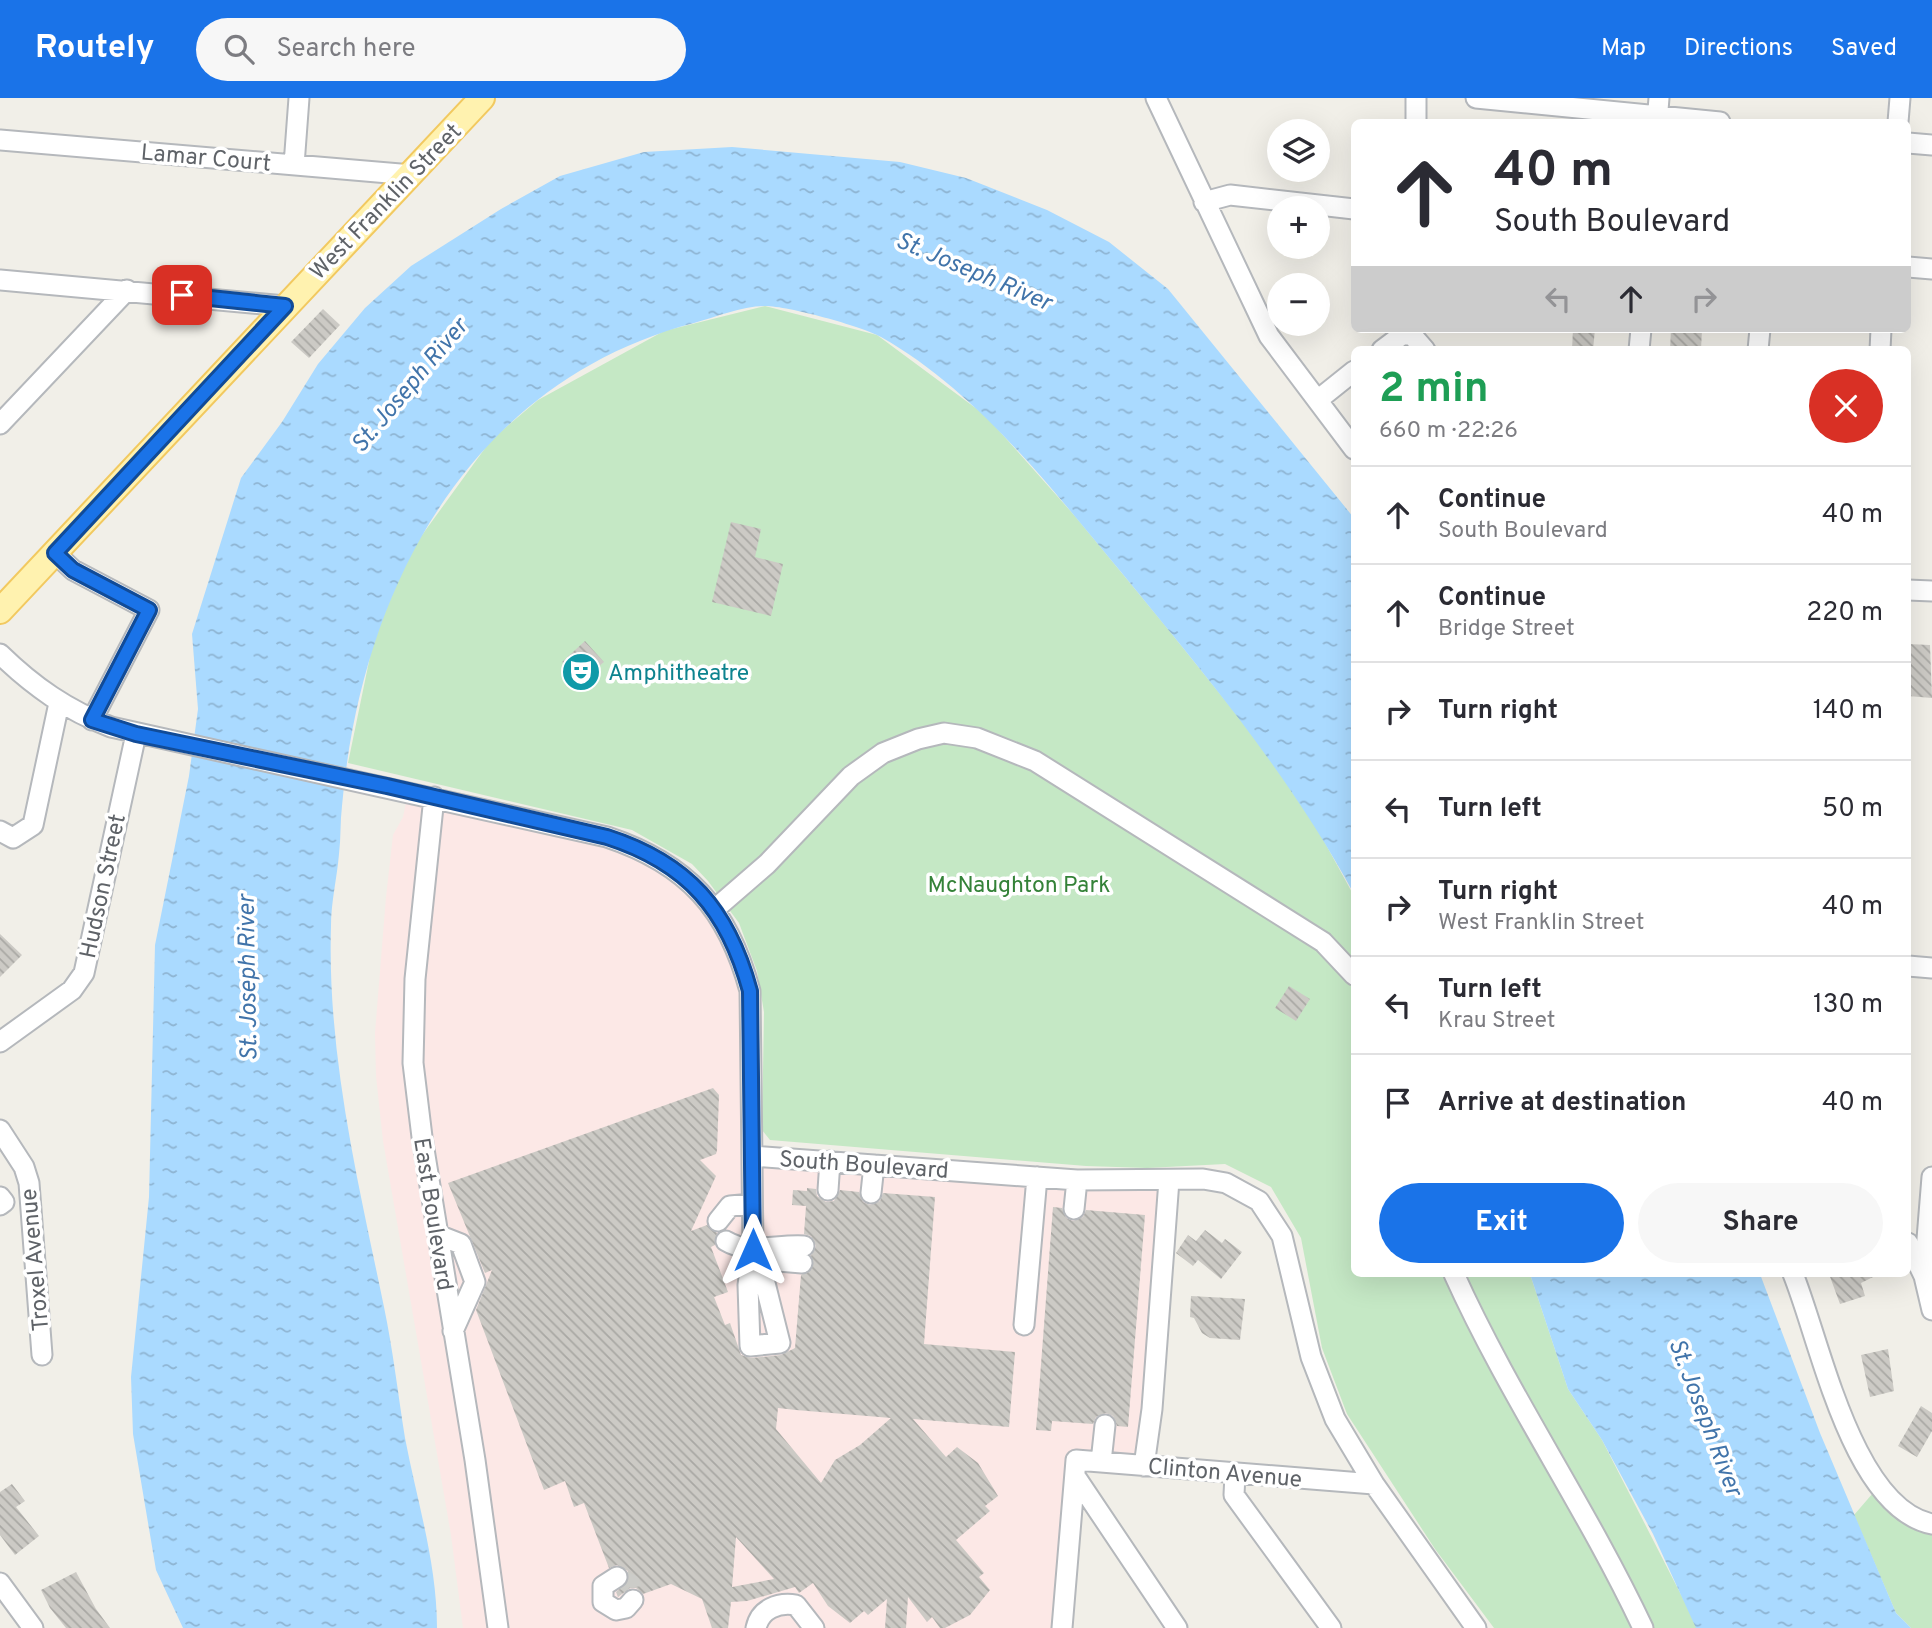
<!DOCTYPE html>
<html lang="en">
<head>
<meta charset="utf-8">
<style>
  :root { --surface:#fff; --page:#f7f7f7; --text:#2b2b33; --muted:#7c7c81; --line:#e1e1e2; --accent:#1a73e8 }
  body { margin:0; font-family:Overpass,sans-serif; background:var(--page); color:var(--text); height:100vh; display:flex; flex-direction:column; font-size:26px; white-space:nowrap }
  * { box-sizing:border-box; margin:0 }
  p { font-size:23px; color:var(--muted) }
  .icon { flex:none; width:38px; height:38px; fill:none; stroke:currentColor; stroke-width:2; stroke-linecap:round; stroke-linejoin:round }
  .map { position:relative; flex:1; overflow:hidden }
  .side { position:absolute; left:1351px; top:248px; width:560px; height:931px; display:flex; flex-direction:column; background:var(--surface); border-radius:10px; box-shadow:0 7px 28px #0002 }
  .side>* { flex:none }
  .hud { position:absolute; left:1351px; top:21px; width:560px; height:214px; border-radius:10px; box-shadow:0 7px 28px #0002; background:#fff; color:var(--text); overflow:hidden }
  .buttons { position:absolute; left:1267px; top:21px; display:grid; gap:14px }
  .buttons a { display:grid; place-items:center; width:63px; height:63px; border-radius:50%; background:var(--surface); box-shadow:0 7px 28px #0002; font-size:35px }
  .pin { position:absolute; display:grid; place-items:center; width:60px; height:60px; color:#fff; margin:-30px; border-radius:14px; box-shadow:0 4px 10px #0006 }
  .me { position:absolute; width:77px; margin:-38px; rotate:0deg; stroke-linejoin:round; filter:drop-shadow(0 0 5px #0008) }
  .turn { display:flex; align-items:center; gap:24px; height:147px; padding:0 28px; font-size:32px }
  .turn .icon { width:91px; height:91px; stroke-width:2.5 }
  .turn b { display:block; font-size:49px; line-height:60px }
  .lanes { display:flex; align-items:center; height:66px; padding:0 28px; background:#0003; justify-content:center; gap:35px; direction:ltr }
  .lanes .off { opacity:.35 }
  .round { display:grid; place-items:center; flex:none; width:74px; height:74px; border-radius:37px; background:var(--page) }
  .overview { display:flex; align-items:center; justify-content:space-between; height:119px; padding:0 28px }
  h1 { font-size:42px; font-weight:700; line-height:52px; color:#1e9e55 }
  .button { display:flex; gap:14px; margin-top:auto; padding:14px 28px }
  .button a { flex:1; height:80px; border-radius:42px; background:var(--accent); color:#fff; font-size:28px; font-weight:700; line-height:80px; text-align:center }
  .button a+a { background:var(--page); color:var(--text) }
  ul { padding:0; list-style:none }
  li { display:flex; align-items:center; gap:21px; height:98px; padding:0 28px; border-top:2px solid var(--line) }
  li div { flex:1 }
  li b { display:block; font-size:26px }
  li em { font-style:normal }
  header { display:flex; align-items:center; gap:42px; box-sizing:border-box; height:98px; padding:0 35px; background:var(--accent); color:#fff }
  header strong { font-size:33px }
  nav { display:flex; gap:38px; margin-inline-start:auto; font-size:24px }
  .search { width:490px; height:63px; background:var(--page); display:flex; align-items:center; gap:18px; box-sizing:border-box; padding:0 24px; border-radius:38px; color:var(--muted); font-size:26px }
  .map>svg:first-child { display:block }
  .medical { fill:#fce8e6 }
  .green { fill:#c5e8c5 }
  .water { fill:url(#water-ripples) }
  .building { fill:url(#building-back-hatch); fill-rule:evenodd }
  .lines { fill:none; stroke-linecap:round; stroke-linejoin:round }
  .minor-tunnel { stroke:#ccccc8; stroke-width:19; stroke-dasharray:19 10; stroke-linecap:butt }
  .minor-casing { stroke:#b5b8bc; stroke-width:23 }
  .major-casing { stroke:#f2c960; stroke-width:28 }
  .minor { stroke:#fff; stroke-width:19 }
  .major { stroke:#fff2af; stroke-width:24 }
  .route-casing { stroke:#114b97; stroke-width:18 }
  .route { stroke:#1a73e8; stroke-width:12 }
  .labels { text-anchor:middle; stroke-width:7; stroke-linejoin:round; paint-order:stroke }
  .street-label { font-size:23px; fill:#5f6368; stroke:#fff }
  .culture-label { font-size:23px; fill:#0d838f; stroke:#fff; text-anchor:start }
  .park-label { font-size:23px; fill:#348238; stroke:#fff }
  .water-label { font-size:24px; font-style:italic; fill:#4174aa; stroke:#fff }
</style>
</head>
<body>
<header>
<strong>Routely</strong>
<div class="search"><svg class="icon" aria-label="search" viewBox="0 0 24 24"><circle cx="10" cy="10" r="6"/><path d="M15 15l6 6"/></svg>Search here</div>
<nav><a>Map</a><a>Directions</a><a>Saved</a></nav>
</header>
<div class="map">
<svg width="1932" height="1530" viewBox="0 0 1932 1530">
  <defs>
    <pattern id="water-ripples" width="26" height="14" patternUnits="userSpaceOnUse" patternTransform="scale(1.75)"><rect width="26" height="14" fill="#aadaff"/><path d="M2 4q2-2 4 0t4 0M15 11q2-2 4 0t4 0" fill="none" stroke="#8eb4d2"/></pattern>
    <pattern id="building-back-hatch" width="6" height="6" patternUnits="userSpaceOnUse" patternTransform="scale(1.75)"><rect width="6" height="6" fill="#cccac5"/><path d="M-1 5l2 2M0 0l6 6M5-1l2 2" fill="none" stroke="#a9a8a4"/></pattern>
  </defs>
  <rect width="100%" height="100%" fill="#f1efe8"/>
  <path class="medical" d="M408 695 607 740 676 773 740 862 751 1059 1168 1083 1143 1367 1076 1361 1061 1530H463L451 1437 383 1043 376 978 375 935 386 799 393 737 403 719Z"/>
  <path class="green" d="M765 208 877 237 985 317 1074 417 1163 525 1253 637 1307 712 1354 798V1176H1530L1568 1291 1602 1342 1698 1530H1494L1435 1451 1347 1316 1322 1250 1301 1140 1271 1089 1225 1066 1147 1070 1086 1068 770 1042 762 1032 764 914 757 873 739 825 708 783 692 766 632 732 348 665 373 544 409 455 491 342 538 302 664 233Z
    M1873 1395 1932 1434V1530H1911L1896 1515 1854 1417Z"/>
  <path class="water" d="M732 49 900 64 966 80 1047 112 1109 144 1168 191 1354 420V796C1289 676 1207 579 1121 474 1051 390 978 294 881 239 861 228 788 208 765 208 742 208 716 219 694 225 470 284 361 490 342 708 340 724 341 740 339 756 337 780 331 804 331 828 327 957 358 1083 384 1209 393 1252 398 1296 405 1340 417 1403 437 1465 437 1530H183L156 1472 133 1336 131 1279 149 1099 155 847 189 678 198 611 192 536 241 380 282 324 318 266 365 210 411 168 501 111 560 78 644 54Z
    M1530 1176H1760L1820 1335 1896 1515 1911 1530H1696L1653 1436 1602 1342 1568 1291Z"/>
  <path class="building" d="M323 211 340 227 309 260 291 244Z
    M1573 231H1595L1593 252H1572Z
    M1671 231H1702L1701 252H1670Z
    M731 424 761 431 755 459 783 466 771 518 712 504Z
    M585 543 604 564 579 585 562 564Z
    M1908 546 1930 547 1932 600 1908 598Z
    M0 836 22 857 0 879Z
    M1289 888 1310 901 1296 923 1275 910Z
    M713 990 719 997 717 1052 716 1056 700 1062 716 1078 691 1133 707 1127 717 1135 715 1147 711 1149 728 1194 714 1199 725 1227 730 1225 741 1257 751 1260 781 1257 795 1250 801 1177 812 1171 811 1158 816 1148 811 1138 804 1136 806 1108 792 1107 793 1092 807 1093V1090L816 1091 817 1098 826 1104 834 1103 840 1092 859 1094 863 1104 870 1107 880 1103 883 1095 935 1099 924 1246 1015 1254 1009 1329 913 1321 946 1359 957 1349 978 1365 998 1398 985 1408 990 1413 956 1442 984 1475 979 1479 990 1492 970 1517 945 1530H940L932 1519 927 1524 908 1499 906 1530H885L887 1501 868 1517 864 1513 850 1525 828 1508 813 1485 799 1495 795 1489 747 1503 731 1504 728 1530H712L702 1501 671 1486 643 1496 636 1490H630L618 1499 616 1494 628 1484V1473L617 1467 609 1470 584 1405 574 1409 565 1383 544 1392 476 1212 492 1172 485 1175 448 1085ZM778 1310 796 1312 891 1320 860 1347 835 1362 821 1385 776 1331ZM736 1439 774 1481 732 1489Z
    M1053 1109 1062 1110 1066 1120 1073 1123 1083 1119 1086 1112 1145 1117 1128 1329 1117 1328 1113 1318 1106 1315 1096 1319 1093 1326 1052 1323 1051 1333 1036 1332Z
    M1205 1132 1222 1145 1225 1141 1242 1154 1221 1181 1198 1162 1193 1168 1176 1155 1188 1137 1196 1143Z
    M1829 1176H1879L1861 1185 1865 1198 1840 1206Z
    M1191 1198 1245 1201 1240 1242 1210 1240 1202 1235 1194 1220 1190 1219Z
    M1888 1251 1894 1293 1870 1299 1861 1257Z
    M1921 1308 1932 1315V1333L1917 1359 1898 1348Z
    M12 1386 25 1403 16 1409 39 1438 15 1457 0 1437V1394Z
    M76 1474 96 1511 110 1530H66L50 1510 41 1492Z"/>
  <g class="lines">
    <path class="minor-tunnel" d="M617 1479 631 1486 633 1502"/>
    <defs>
      <path id="minor" d="M1156 0 1269 238 1354 351
        M1416 0V24
        M1476 0 1720 24
        M1657 24 1659 0
        M1898 24 1900 0
        M0 42 412 77
        M1908 45 1932 47
        M294 67 299 0
        M1204 104 1230 97 1354 111
        M1908 169 1932 171
        M0 182 285 208
        M1402 237H1412L1425 252
        M1382 252 1402 237V231
        M1639 252 1641 231
        M1758 252 1760 231
        M1880 252 1881 231
        M1319 301 1354 273
        M0 326 127 192
        M55 455 73 472 149 512 92 622
        M1908 492 1932 493
        M0 556C34 589 67 612 111 629L607 739C688 766 728 811 750 893L753 1151 748 1187 750 1248 780 1245 764 1181 753 1151
        M434 699 415 881 413 965 422 1039 475 1362 498 1530
        M0 733 13 740 33 727 59 605
        M715 811 767 766 851 678 883 655 918 641 944 635 977 640 1035 663 1323 844 1354 877
        M1908 868 1932 870
        M0 944 72 892 84 875 136 636
        M0 1032 24 1069 29 1085 42 1257
        M752 1058 1077 1082 1203 1081 1226 1085 1259 1103 1282 1138 1311 1259 1335 1321 1374 1386 1476 1530
        M828 1092 830 1063
        M871 1095 874 1067
        M0 1099 4 1104 0 1107
        M1074 1111 1077 1082
        M718 1123 730 1108 752 1106
        M438 1137 461 1146 475 1184 453 1233
        M726 1143C749 1157 777 1146 804 1148
        M1908 1145 1924 1178 1932 1212
        M753 1151 778 1163 802 1165
        M1454 1176C1509 1298 1586 1409 1643 1530
        M1793 1176C1820 1242 1852 1410 1932 1426
        M1924 1178 1932 1079
        M1024 1227 1037 1079
        M1101 1364 1105 1327
        M1144 1368 1152 1311 1169 1082
        M1235 1376 1234 1397 1331 1530
        M1075 1378 1177 1530
        M617 1479 603 1488V1504L616 1512 626 1510 633 1502
        M0 1485 33 1530
        M756 1530C760 1511 778 1504 796 1507L814 1530
        M1062 1530 1076 1362 1374 1386"/>
      <path id="major" d="M0 513 482 0"/>
    </defs>
    <use href="#minor" class="minor-casing"/>
    <use href="#major" class="major-casing"/>
    <use href="#minor" class="minor"/>
    <use href="#major" class="major"/>
  </g>
  <g class="lines">
    <defs>
      <path id="route" d="M182 197 285 208 55 455 73 472 149 512 92 622 136 636 387 688 607 739C688 765 728 812 750 893L753 1152"/>
    </defs>
    <use href="#route" class="route-casing"/>
    <use href="#route" class="route"/>
  </g>
  <defs>
    <symbol id="theatre-disc" viewBox="-11 -11 22 22"><circle r="9.5" fill="#0f9aa8" stroke="#fff"/><path d="M-5-5.5Q0-4 5-5.5V0Q5 5 0 6Q-5 5-5 0ZM-3.3-2.5H-1v1.5H-3.3ZM1-2.5H3.3v1.5H1ZM-2.8 1Q0 5.5 2.8 1Z" fill="#fff"/></symbol>
  </defs>
  <g fill-rule="evenodd">
    <use href="#theatre-disc" x="559" y="552" width="44" height="44"/>
  </g>
  <g class="labels">
    <g class="street-label">
      <text transform="translate(206 59) rotate(5)" y="8">Lamar Court</text>
      <text transform="translate(385 103) rotate(-46)" y="8">West Franklin Street</text>
      <text transform="translate(102 788) rotate(-78)" y="8">Hudson Street</text>
      <text transform="translate(864 1066) rotate(4)" y="8">South Boulevard</text>
      <text transform="translate(434 1116) rotate(81)" y="8">East Boulevard</text>
      <text transform="translate(34 1162) rotate(-95)" y="8">Troxel Avenue</text>
      <text transform="translate(1225 1374) rotate(5)" y="8">Clinton Avenue</text>
    </g>
    <g class="culture-label">
      <text x="608" y="582">Amphitheatre</text>
    </g>
    <g class="park-label">
      <text x="1019" y="794">McNaughton Park</text>
    </g>
    <g class="water-label">
      <text transform="translate(974 173) rotate(23)" y="8">St. Joseph River</text>
      <text transform="translate(409 287) rotate(-50)" y="8">St. Joseph River</text>
      <text transform="translate(247 880) rotate(-91)" y="8">St. Joseph River</text>
      <text transform="translate(1706 1319) rotate(69)" y="8">St. Joseph River</text>
    </g>
  </g>
</svg>
<div class="buttons">
<a><svg class="icon" aria-label="layers" viewBox="0 0 24 24"><path d="M12 4l9 5-9 5-9-5zM3 14l9 5 9-5"/></svg></a>
<a>+</a>
<a>−</a>
</div>
<div class="pin" style="left:182px;top:197px;background:#d93025"><svg class="icon" aria-label="arrive" viewBox="0 0 24 24"><path d="M6 21V4h12l-3 4 3 4H6"/></svg></div>
<svg class="me" style="left:753px;top:1152px" viewBox="-20 -20 40 40"><path d="M0-17L14 15 0 8-14 15z" fill="#1a73e8" stroke="#fff" stroke-width="4"/></svg>
<div class="hud">
<div class="turn"><svg class="icon" aria-label="ahead" viewBox="0 0 24 24"><path d="M12 20V5M6 11l6-6 6 6"/></svg><div><b>40 m</b>South Boulevard</div></div>
<div class="lanes"><svg class="icon off" aria-label="left" viewBox="0 0 24 24"><path d="M17 20v-9H6M10 6l-5 5 5 5"/></svg><svg class="icon" aria-label="ahead" viewBox="0 0 24 24"><path d="M12 20V5M6 11l6-6 6 6"/></svg><svg class="icon off" aria-label="right" viewBox="0 0 24 24"><path d="M7 20v-9h11M14 6l5 5-5 5"/></svg></div>
</div>
<section class="side">
<div class="overview"><div><h1>2 min</h1><p>660 m · 22:26</p></div><a class="round" style="background:#d93025;color:#fff"><svg class="icon" aria-label="close" viewBox="0 0 24 24"><path d="M6 6l12 12M18 6L6 18"/></svg></a></div>
<ul>
<li><svg class="icon" aria-label="ahead" viewBox="0 0 24 24"><path d="M12 20V5M6 11l6-6 6 6"/></svg><div><b>Continue</b><p>South Boulevard</p></div><em>40 m</em></li>
<li><svg class="icon" aria-label="ahead" viewBox="0 0 24 24"><path d="M12 20V5M6 11l6-6 6 6"/></svg><div><b>Continue</b><p>Bridge Street</p></div><em>220 m</em></li>
<li><svg class="icon" aria-label="right" viewBox="0 0 24 24"><path d="M7 20v-9h11M14 6l5 5-5 5"/></svg><div><b>Turn right</b></div><em>140 m</em></li>
<li><svg class="icon" aria-label="left" viewBox="0 0 24 24"><path d="M17 20v-9H6M10 6l-5 5 5 5"/></svg><div><b>Turn left</b></div><em>50 m</em></li>
<li><svg class="icon" aria-label="right" viewBox="0 0 24 24"><path d="M7 20v-9h11M14 6l5 5-5 5"/></svg><div><b>Turn right</b><p>West Franklin Street</p></div><em>40 m</em></li>
<li><svg class="icon" aria-label="left" viewBox="0 0 24 24"><path d="M17 20v-9H6M10 6l-5 5 5 5"/></svg><div><b>Turn left</b><p>Krau Street</p></div><em>130 m</em></li>
<li><svg class="icon" aria-label="arrive" viewBox="0 0 24 24"><path d="M6 21V4h12l-3 4 3 4H6"/></svg><div><b>Arrive at destination</b></div><em>40 m</em></li>
</ul>
<div class="button"><a>Exit</a><a>Share</a></div>
</section>
</div>
</body>
</html>
